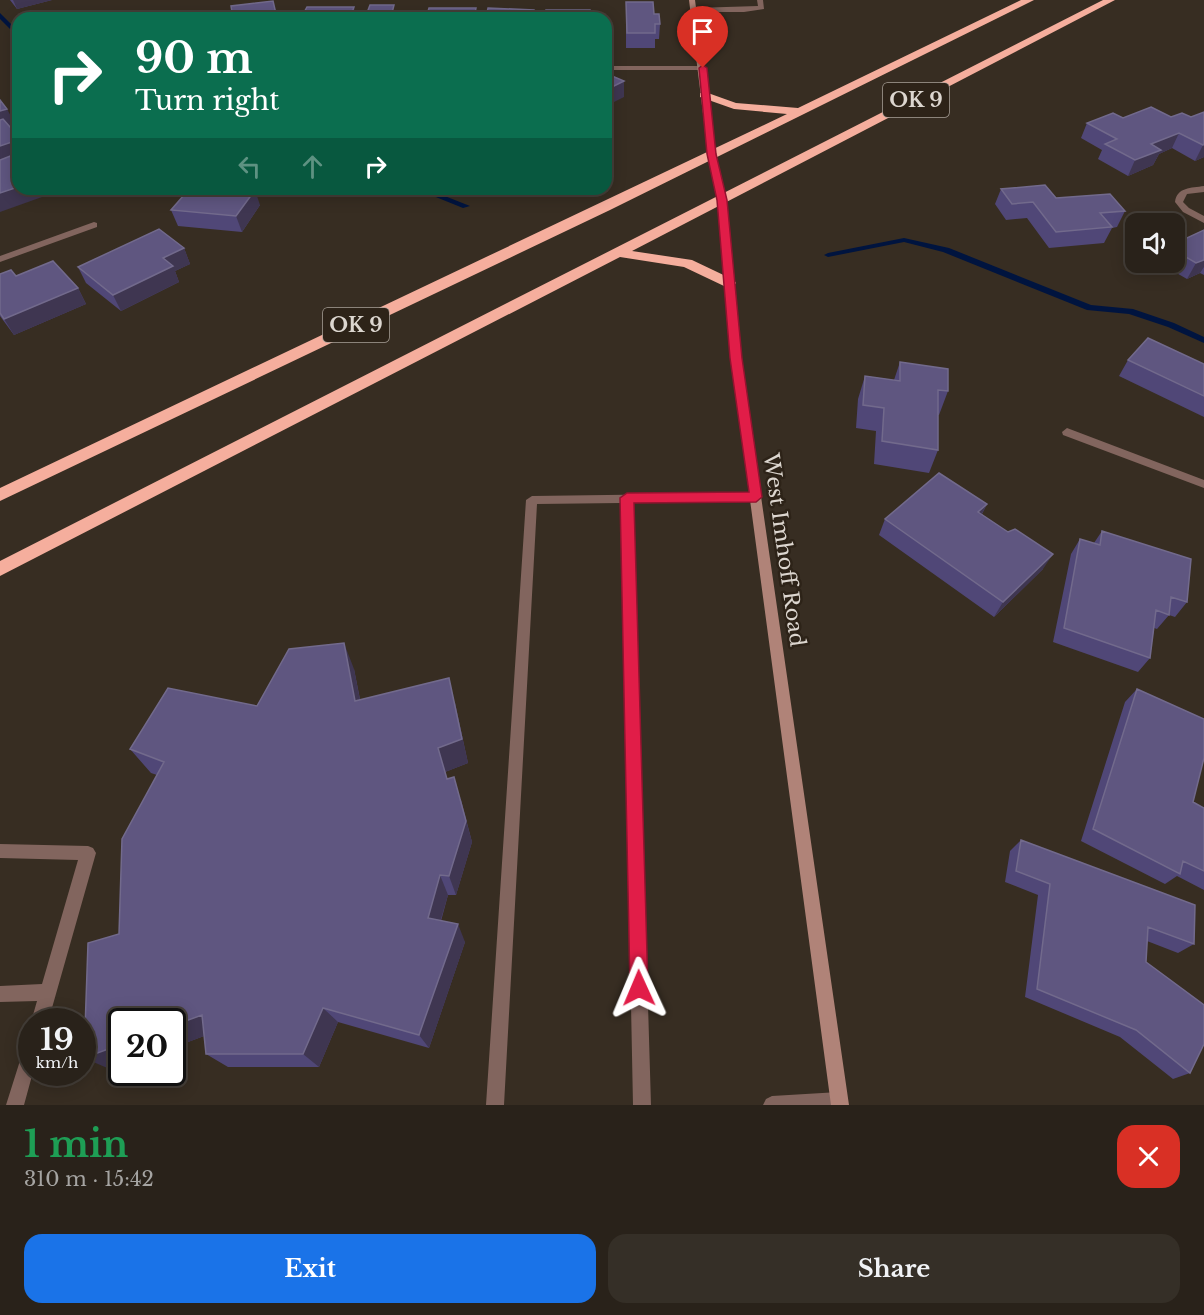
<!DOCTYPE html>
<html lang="en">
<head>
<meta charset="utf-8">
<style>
  :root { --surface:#29221a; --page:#352f27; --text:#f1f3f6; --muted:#a5a4a2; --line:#453f39; --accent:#1a73e8 }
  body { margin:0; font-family:"Libre Baskerville",serif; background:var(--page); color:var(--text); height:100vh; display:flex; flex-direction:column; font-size:22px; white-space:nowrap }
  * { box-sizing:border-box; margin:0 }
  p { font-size:20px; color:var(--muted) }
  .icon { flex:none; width:33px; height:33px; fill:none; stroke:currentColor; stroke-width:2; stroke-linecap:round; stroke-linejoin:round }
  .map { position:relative; height:1105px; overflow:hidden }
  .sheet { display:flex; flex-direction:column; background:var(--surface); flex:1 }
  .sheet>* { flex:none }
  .top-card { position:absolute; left:12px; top:12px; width:600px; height:183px; border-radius:18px; box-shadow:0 3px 15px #0003,0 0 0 2px var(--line); background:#0b6e4f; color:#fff; overflow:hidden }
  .fabs { position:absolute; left:1125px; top:213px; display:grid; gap:12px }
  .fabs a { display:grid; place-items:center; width:60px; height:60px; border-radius:12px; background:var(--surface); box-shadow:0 3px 15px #0003,0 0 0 2px var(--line); font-size:30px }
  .speed { position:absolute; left:18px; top:1008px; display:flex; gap:12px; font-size:30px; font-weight:700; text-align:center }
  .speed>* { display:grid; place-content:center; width:78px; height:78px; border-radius:50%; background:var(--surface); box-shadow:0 3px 15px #0003,0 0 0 2px var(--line); line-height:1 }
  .speed small { font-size:15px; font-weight:400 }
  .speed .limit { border:3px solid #111; border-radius:9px; background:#fff; color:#111 }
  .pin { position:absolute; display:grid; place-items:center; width:51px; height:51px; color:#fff; margin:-62px -26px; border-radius:50% 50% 50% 0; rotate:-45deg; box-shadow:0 0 6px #0007 }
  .pin .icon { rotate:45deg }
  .me { position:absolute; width:66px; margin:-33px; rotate:359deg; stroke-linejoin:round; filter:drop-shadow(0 0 4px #0008) }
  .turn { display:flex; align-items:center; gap:21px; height:126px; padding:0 24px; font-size:27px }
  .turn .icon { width:78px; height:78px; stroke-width:2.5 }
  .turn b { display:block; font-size:42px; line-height:51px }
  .lanes { display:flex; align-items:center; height:57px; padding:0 24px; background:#0003; justify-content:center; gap:30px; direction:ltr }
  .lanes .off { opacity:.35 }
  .round { display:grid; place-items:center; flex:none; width:63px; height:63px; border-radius:18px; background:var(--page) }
  .overview { display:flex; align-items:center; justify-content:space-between; height:102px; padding:0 24px }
  h1 { font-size:36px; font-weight:700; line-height:45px; color:#1e9e55 }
  .cta { display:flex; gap:12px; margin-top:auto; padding:12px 24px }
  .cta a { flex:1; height:69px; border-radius:18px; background:var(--accent); color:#fff; font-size:24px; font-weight:700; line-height:69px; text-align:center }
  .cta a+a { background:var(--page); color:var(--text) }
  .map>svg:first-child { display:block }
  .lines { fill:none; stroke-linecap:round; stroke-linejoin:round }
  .stream { fill:#00143f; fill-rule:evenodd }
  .lane { fill:#82655e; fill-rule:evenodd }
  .street { fill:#82655e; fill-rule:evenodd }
  .secondary { fill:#b08378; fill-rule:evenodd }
  .highway { fill:#f5ae9d; fill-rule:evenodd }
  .wall { fill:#504777 }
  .shaded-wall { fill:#3f3651 }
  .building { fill:#5f5680; stroke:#726a8c; stroke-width:1.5 }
  .route { fill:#e11d48; stroke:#92132f; stroke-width:1.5 }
  .labels { text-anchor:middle; stroke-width:5; stroke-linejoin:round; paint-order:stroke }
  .shield { fill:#2d2318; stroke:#a8a098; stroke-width:1.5 }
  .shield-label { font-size:20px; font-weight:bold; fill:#dcd6cf }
  .street-label { font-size:21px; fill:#dcd6cf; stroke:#2d2318 }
</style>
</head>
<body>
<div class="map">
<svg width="1204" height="1105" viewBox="0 0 1204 1105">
  <rect width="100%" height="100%" fill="#372d22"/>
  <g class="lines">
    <path class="stream" d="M0 13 18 31V37L0 19Z
      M416 189H427L470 206 463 208Z
      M904 238 949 248 1091 305 1133 309 1174 323 1204 337V343L1168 327 1129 314 1087 310 943 252 904 242 828 257 824 255 828 253Z"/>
    <path class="lane" d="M757 0H763L764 9 744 12H694L691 10 694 8 758 6Z
      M756 493 762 497 756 501 633 503 651 1105H633L621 503 537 504 504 1105H486L526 500 532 496Z
      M0 844 88 846 93 848 96 853 48 1022H32V1024L31 1022 37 1001 0 1002V986L42 984 78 860 0 858Z
      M32 1040V1072H33L24 1105H6L24 1048 26 1042Z
      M839 1092 845 1095 848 1101 846 1105H763L766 1099 772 1096Z"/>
    <path class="street" d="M606 66H703L707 68 703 70H606Z
      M1204 186V192L1187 194 1183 202 1189 208 1204 216V223L1183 212 1175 202C1177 187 1191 188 1204 186Z
      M94 222 97 223V227L0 262V256Z
      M1067 428 1204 480V488L1063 435 1062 432Z"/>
    <path class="secondary" d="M689 0H695L716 154 726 200 741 358 849 1105H831L731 358 718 200 708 154Z"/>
    <path class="highway" d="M1021 0H1034L610 210 0 501V488L787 114 734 109 700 97V93H708L736 103 798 108Z
      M1103 0H1115L632 251 692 260 734 280 736 283 734 286H724L684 267 620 257 0 576V561Z"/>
  </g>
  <path class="wall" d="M10 0H52L17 9Z
    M626 2 654 14 660 24 659 39H655V48H626Z
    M1204 112V157L1195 161 1172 148 1159 154 1153 165 1128 176 1098 159 1102 150 1081 138 1087 123 1123 118 1191 117Z
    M1001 189 1056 198 1125 211 1117 227 1112 228 1104 243 1049 248 1027 218 1006 220 995 204Z
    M201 196 260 205 242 232 178 226 171 210Z
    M1204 230V275L1200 273 1187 279 1159 263 1174 262V244Z
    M184 248 190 264 175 271 179 282 121 311 86 283 78 267Z
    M0 274 78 288 86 304 14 335 0 316Z
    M1128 360 1204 364V417L1119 376Z
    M900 362 948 391 939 415H938V450L929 473 874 464 876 431 856 428 858 399 865 376 894 380Z
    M987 504 982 514 1043 569 994 617 879 535 885 519Z
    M1102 531 1187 602 1175 617 1169 615 1157 629 1154 628 1150 658 1138 672 1053 642 1071 554 1080 539 1094 543Z
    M354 669 360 699 455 703 468 763 445 772 447 779 461 800 472 842 456 895H448L441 921 465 942 429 1048 338 1022 319 1067H228L206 1054 204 1036 172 1048V1022H122V1067L112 1070 119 934 157 775 151 773 130 749 257 706Z
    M1137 689 1193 802 1204 808V890L1177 876 1165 884 1081 841 1125 702Z
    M1021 840 1194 944 1178 953 1147 941 1146 962 1190 1073 1173 1079 1120 1037 1025 997 1038 895 1005 882 1010 851Z"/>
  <path class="shaded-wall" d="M13 0H52L17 9Z
    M354 7 356 18H350Z
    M624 81V97L606 106V90Z
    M7 109 15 124 0 129V111Z
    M1179 133 1172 148 1159 154 1153 165 1128 176 1135 160 1151 144Z
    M18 140V158L0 164V146Z
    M1204 144V157L1195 161 1203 145Z
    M18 187V189H38L42 197 0 212V193Z
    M255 190 260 205 242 232 236 216Z
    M184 248 190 264 175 271 179 282 121 311 113 295 163 258Z
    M1204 260V267L1200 273 1187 279 1196 263Z
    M78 288 86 304 14 335 4 319Z
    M987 504 979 519 978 512Z
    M1053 554 1043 569 994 617 1003 602Z
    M344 643 354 669 365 726 355 701Z
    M449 678 468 763 445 772 438 748Z
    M454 777 472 842 456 895 449 876Z
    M440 875 448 895 436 936 428 918Z
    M458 924 465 942 429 1048 419 1035Z
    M323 1008 338 1022 319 1067 303 1054Z
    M202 1015 223 1029 172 1048V1026Z
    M122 1044V1067L112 1070 84 1058Z"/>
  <path class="building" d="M273 1 277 18H233L231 6Z
    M626 2H653L654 14H659L660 24H655V33H627Z
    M370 5H394L392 13H410L408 18H365Z
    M307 7H354L350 18H301Z
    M429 8H476L474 18H426Z
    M488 8 534 10V18H486Z
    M546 10H590V16H601V18H546Z
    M612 76 624 81 606 90V78Z
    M0 100 7 109 0 111Z
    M1151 107 1171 117 1182 113 1191 117 1204 112V144L1203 145 1179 133 1151 144 1161 150 1135 160 1105 144 1117 139 1087 123 1113 113 1123 118Z
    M3 119 18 136V140L0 146V120Z
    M13 155 18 162V187L0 193V160Z
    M1045 185 1056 198 1110 194 1125 211 1100 213 1112 227 1056 232 1033 202 1012 204 1001 189Z
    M207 189H249L255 190 236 216 171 210 184 195 201 196Z
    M159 229 184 248 163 258 173 266 113 295 78 267Z
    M1204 230V260L1196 263 1174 250V244Z
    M53 261 78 288 4 319 0 313V274L11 270 16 276Z
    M1148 338 1204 364V396L1128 360Z
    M900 362 948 369V391L938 390V450L882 441 884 408 863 405 865 376 900 381Z
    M939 473 987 504 978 512 1008 532 1015 529 1053 554 1003 602 885 519Z
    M1102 531 1191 559 1187 602 1171 597 1169 615 1156 610 1150 658 1064 628 1080 539 1100 545Z
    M344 643 355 701 449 678 462 739 438 748 447 779 454 777 466 821 449 876 440 875 428 918 458 924 419 1035 323 1008 303 1054H206L202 1015 172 1026V1022H122V1044L84 1058 88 943 119 934 122 839 164 762 130 749 168 688 257 706 289 649Z
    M1137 689 1204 719V758L1193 802 1204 808V871L1183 861 1180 874 1093 829Z
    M1021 840 1195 905 1194 944 1148 927 1146 962 1204 1005V1044L1190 1073 1136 1030 1037 989 1050 884 1016 871Z"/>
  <path class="route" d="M703 65 707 68 716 154 727 200 742 358 762 497 756 502 634 503 648 988 646 995 639 998 632 995 630 988 620 498 627 493 749 492 730 358 717 200 707 154 699 68Z"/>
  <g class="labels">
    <g class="shield">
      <rect x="883" y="83" width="66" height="34" rx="4.5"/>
      <rect x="323" y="308" width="66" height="34" rx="4.5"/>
    </g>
    <g class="shield-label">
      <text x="916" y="107">OK 9</text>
      <text x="356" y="332">OK 9</text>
    </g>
    <g class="street-label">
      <text transform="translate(784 550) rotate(82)" y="7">West Imhoff Road</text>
    </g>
  </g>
</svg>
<div class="fabs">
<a><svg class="icon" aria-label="sound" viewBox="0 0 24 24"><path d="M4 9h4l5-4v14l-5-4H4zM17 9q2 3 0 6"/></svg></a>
</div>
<div class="speed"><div>19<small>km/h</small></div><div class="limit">20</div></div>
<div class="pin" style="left:703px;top:68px;background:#d93025"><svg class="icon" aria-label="arrive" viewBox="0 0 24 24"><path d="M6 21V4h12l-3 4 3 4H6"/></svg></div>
<svg class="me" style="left:639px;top:988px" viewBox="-20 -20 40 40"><path d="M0-17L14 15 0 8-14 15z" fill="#e11d48" stroke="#fff" stroke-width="4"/></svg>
<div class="top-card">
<div class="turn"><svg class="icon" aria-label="right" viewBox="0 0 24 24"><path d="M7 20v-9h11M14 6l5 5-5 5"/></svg><div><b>90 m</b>Turn right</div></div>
<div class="lanes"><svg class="icon off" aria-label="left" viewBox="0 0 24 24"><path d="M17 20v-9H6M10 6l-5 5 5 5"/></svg><svg class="icon off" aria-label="ahead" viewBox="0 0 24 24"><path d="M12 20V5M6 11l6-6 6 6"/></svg><svg class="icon" aria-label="right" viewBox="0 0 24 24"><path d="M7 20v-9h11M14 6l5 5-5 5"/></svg></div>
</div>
</div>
<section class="sheet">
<div class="overview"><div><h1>1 min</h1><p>310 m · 15:42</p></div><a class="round" style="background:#d93025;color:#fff"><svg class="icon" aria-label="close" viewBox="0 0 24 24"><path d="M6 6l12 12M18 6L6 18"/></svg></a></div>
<div class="cta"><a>Exit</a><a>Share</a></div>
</section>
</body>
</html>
